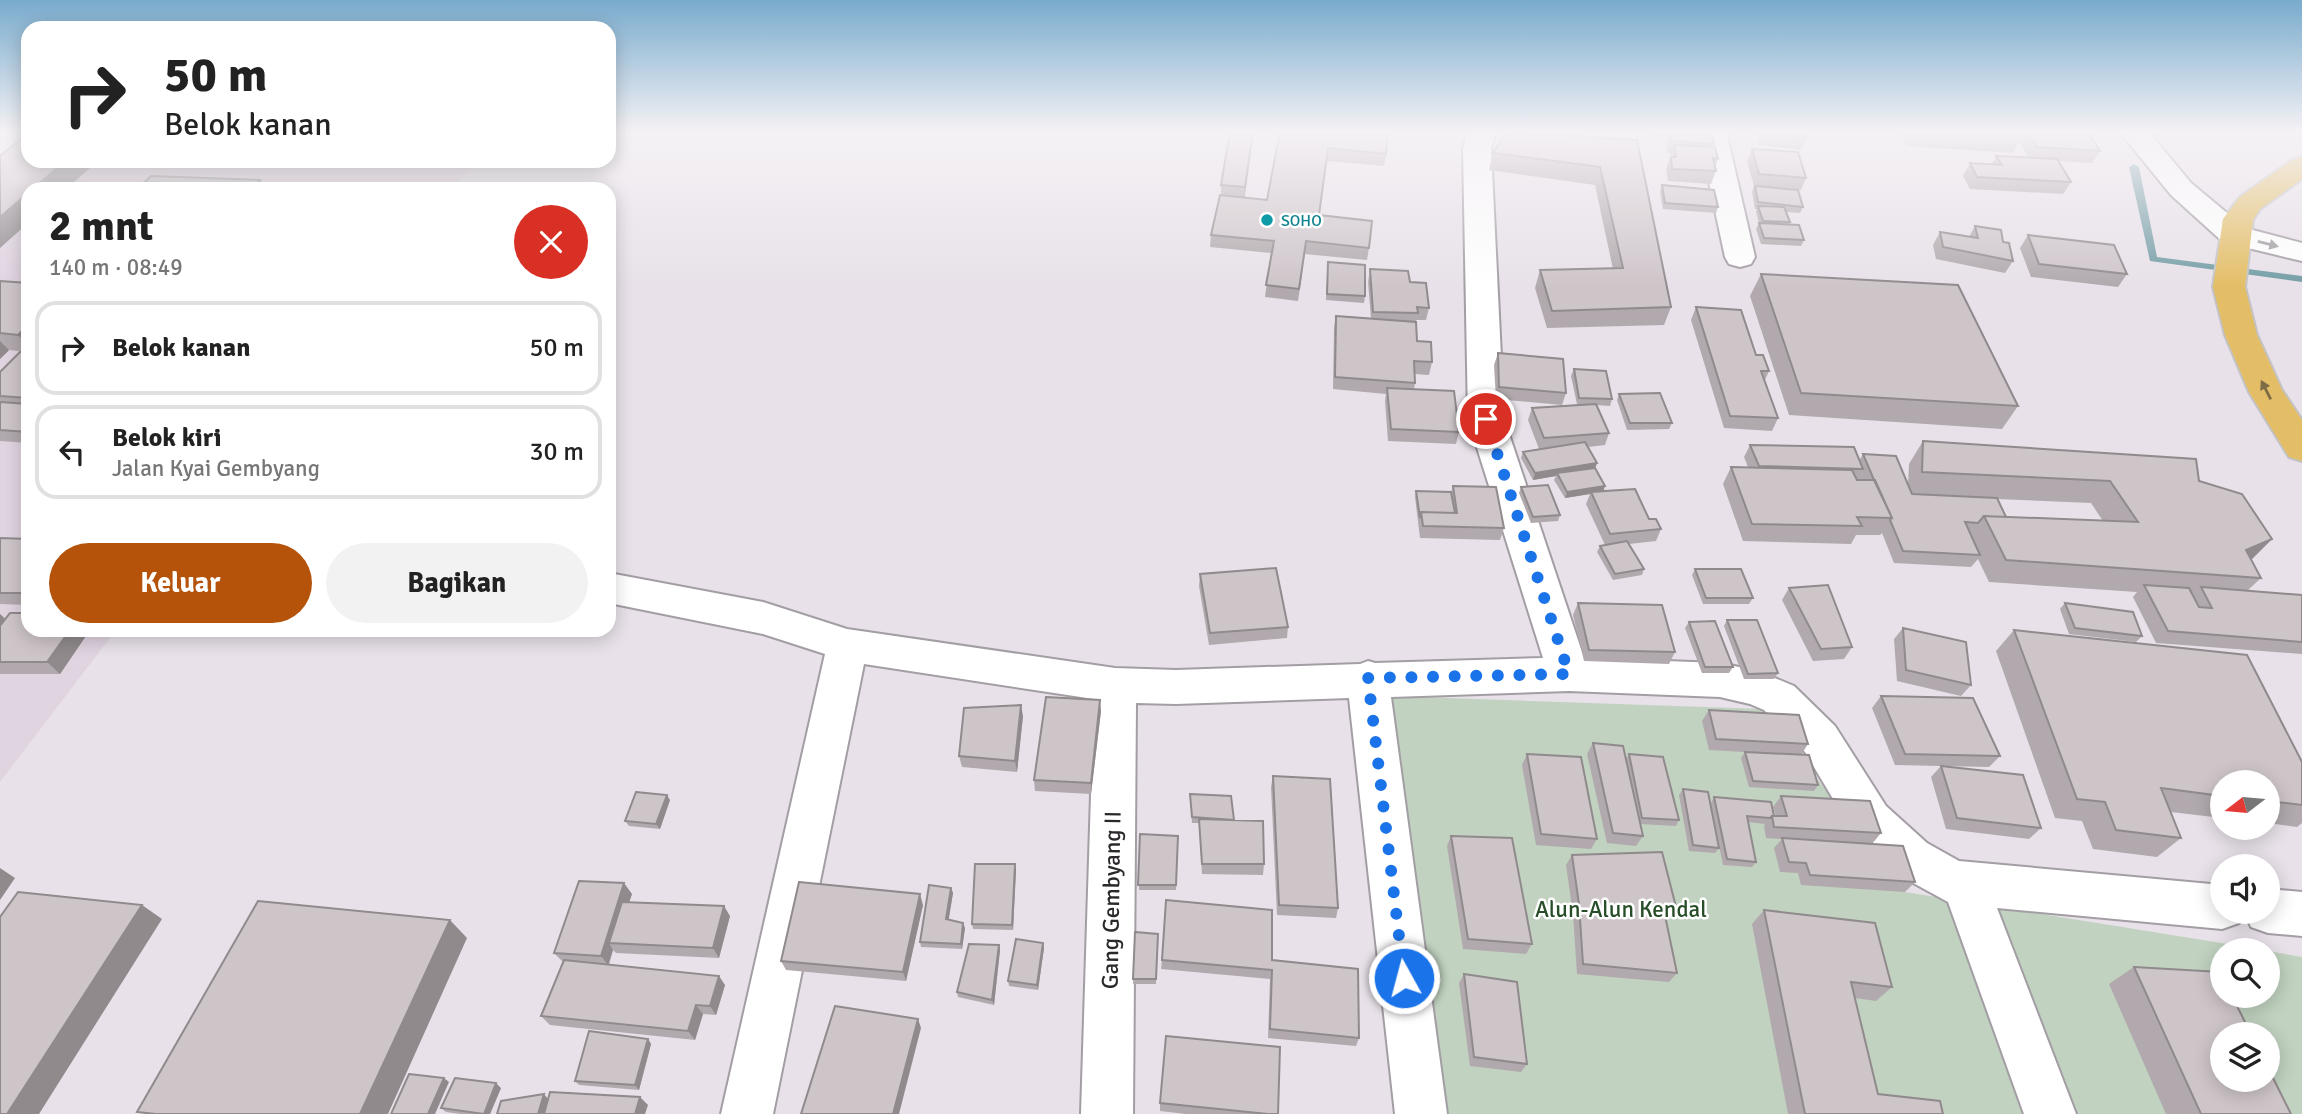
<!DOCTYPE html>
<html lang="id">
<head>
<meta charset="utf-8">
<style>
  :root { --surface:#fff; --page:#f2f2f2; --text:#222; --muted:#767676; --line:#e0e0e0; --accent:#b45309 }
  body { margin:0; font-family:Signika,sans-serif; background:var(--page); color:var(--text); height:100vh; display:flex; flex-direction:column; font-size:26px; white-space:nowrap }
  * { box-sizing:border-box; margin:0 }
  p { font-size:23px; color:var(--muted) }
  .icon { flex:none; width:38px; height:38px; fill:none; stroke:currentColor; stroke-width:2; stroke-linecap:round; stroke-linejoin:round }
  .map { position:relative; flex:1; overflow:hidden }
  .sheet { position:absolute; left:21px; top:182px; width:595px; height:455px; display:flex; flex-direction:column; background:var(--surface); border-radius:21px; box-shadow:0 4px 18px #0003 }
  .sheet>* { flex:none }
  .hud { position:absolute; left:21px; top:21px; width:595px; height:147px; border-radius:21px; box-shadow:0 4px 18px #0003; background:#fff; color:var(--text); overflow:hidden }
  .needle { width:46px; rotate:254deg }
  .buttons { position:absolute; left:2210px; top:770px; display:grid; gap:14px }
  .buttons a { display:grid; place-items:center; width:70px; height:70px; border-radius:50%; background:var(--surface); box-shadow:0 4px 18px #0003; font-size:35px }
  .pin { position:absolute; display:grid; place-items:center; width:60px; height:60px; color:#fff; margin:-30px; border:4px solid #fff; border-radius:50%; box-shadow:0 2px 7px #0007 }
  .me { position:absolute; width:77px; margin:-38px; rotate:353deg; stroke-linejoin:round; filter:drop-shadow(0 0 5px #0008) }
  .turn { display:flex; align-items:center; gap:24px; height:147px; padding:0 28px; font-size:32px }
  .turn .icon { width:91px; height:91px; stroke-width:2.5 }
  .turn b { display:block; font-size:49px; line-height:60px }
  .round { display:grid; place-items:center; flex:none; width:74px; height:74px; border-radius:37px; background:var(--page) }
  .overview { display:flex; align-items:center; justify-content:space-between; height:119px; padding:0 28px }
  h1 { font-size:42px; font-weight:700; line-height:52px }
  .action { display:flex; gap:14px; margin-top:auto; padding:14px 28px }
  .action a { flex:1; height:80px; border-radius:42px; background:var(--accent); color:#fff; font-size:28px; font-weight:700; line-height:80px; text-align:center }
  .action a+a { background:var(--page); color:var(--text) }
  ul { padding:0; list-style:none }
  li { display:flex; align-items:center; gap:21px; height:94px; margin:0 14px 10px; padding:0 14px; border:4px solid var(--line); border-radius:21px }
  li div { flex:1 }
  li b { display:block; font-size:26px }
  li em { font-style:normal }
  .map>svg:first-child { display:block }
  .built { fill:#e0d4e1 }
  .green { fill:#c1d2c0; fill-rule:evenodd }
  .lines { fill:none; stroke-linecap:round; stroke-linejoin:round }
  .stream { fill:#749da5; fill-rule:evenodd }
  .minor-casing { stroke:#a39da4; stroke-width:4 }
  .tertiary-casing { stroke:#a39da4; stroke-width:4 }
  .trunk-casing { stroke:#c4c3c4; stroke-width:4 }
  .minor { fill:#fff; fill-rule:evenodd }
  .tertiary { fill:#fff; fill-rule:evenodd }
  .trunk { fill:#e4be66; fill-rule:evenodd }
  .wall { fill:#b1a9ad; fill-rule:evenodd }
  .shaded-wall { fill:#908a8d }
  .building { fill:#cec5c9; stroke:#908a8d; stroke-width:2 }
  .oneway { fill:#a09ea0 }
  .oneway2 { fill:#7e6c46 }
  .route { stroke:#1a73e8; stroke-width:12; stroke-dasharray:0 21.6 }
  .culture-dot { fill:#0f9aa8; stroke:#fff; stroke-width:2.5 }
  .labels { text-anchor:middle; stroke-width:5; stroke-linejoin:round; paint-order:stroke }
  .far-culture-label { font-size:16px; fill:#0d838f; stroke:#fff; text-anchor:start }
  .near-street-label { font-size:23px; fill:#2b282b; stroke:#fff }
  .near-park-label { font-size:23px; fill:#284e29; stroke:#fff }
</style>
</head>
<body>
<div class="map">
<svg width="2302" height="1114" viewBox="0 0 2302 1114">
  <rect width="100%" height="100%" fill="#e8e1e9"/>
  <path class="built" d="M33 161H475L453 189H28V630H116L0 782V188Z"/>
  <path class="green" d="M1390 696 1763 709 1905 892 2265 950H2222V996H2268V951L2302 957V1114H1429ZM2222 1034H2268V1080H2222Z"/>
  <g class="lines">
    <path class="stream" d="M2134 164 2139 167 2157 257 2302 276V282L2150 261 2129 167Z"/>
    <defs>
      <path id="minor" d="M1468 131H1496L1491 149 1504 419 1584 658 1720 663 1758 671 1794 686 1835 726 1886 806 1927 843 1959 861 2222 885V912H2244L2239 923 2222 929 1997 908 2076 1114H2024L1948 902 1895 873 1854 834 1805 752 1764 710 1750 704 1720 697 1569 691 1391 697 1447 1114H1395L1349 698 1176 704 1136 703 1133 1114H1081L1094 699 864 664 773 1114H721L825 654 763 634 609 603V573L763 602 847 629 1115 668 1176 670 1360 664 1368 661 1375 663 1543 658 1468 419 1463 149Z
        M1698 131H1726L1755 257 1751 264 1740 267 1729 264 1725 257Z
        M2268 889 2302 892V936L2268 933 2251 927 2245 912H2268Z"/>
      <path id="tertiary" d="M2119 131H2148L2191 183 2245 228 2302 243V261L2223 242 2171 195Z"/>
      <path id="trunk" d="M2302 157V179L2260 209 2253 220 2245 287 2257 335 2282 390 2302 420V461L2289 457 2249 392 2225 335 2213 287 2223 219 2240 197 2292 160Z"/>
    </defs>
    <use href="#minor" class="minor-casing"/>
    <use href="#tertiary" class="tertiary-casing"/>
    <use href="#trunk" class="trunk-casing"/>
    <use href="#minor" class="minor"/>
    <use href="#tertiary" class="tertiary"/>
    <use href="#trunk" class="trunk"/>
  </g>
  <path class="wall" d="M1253 131 1245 197 1267 200 1280 131 1386 154 1384 166 1327 161 1319 215 1369 248 1367 260 1305 254 1298 301 1265 297 1271 253 1210 247 1211 235 1221 195V185Z
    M1626 131H1707L1714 144 1713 146 1718 159 1715 167 1716 171 1711 184 1668 181 1666 169 1671 154 1668 153 1666 142 1668 138 1655 137 1654 132 1653 134Z
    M1758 131H1805L1806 138 1801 150 1758 145Z
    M1899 131H2087L2100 151 2092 163 2058 161 2071 182 2063 194 1970 189 1963 176 1970 163 1992 164 1996 156 2029 158 2019 142 2013 153 1906 146Z
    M1637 140 1671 307 1664 325 1547 328 1535 288 1540 270 1613 269 1595 185 1489 170 1493 153Z
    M1752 149 1806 178 1801 190 1784 189 1803 207 1800 213 1786 212 1790 222 1789 225 1804 240 1801 246 1761 244 1756 229 1759 223 1756 212 1757 209H1755L1752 192 1754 186 1747 161Z
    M1662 185 1718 207 1716 213 1663 209 1660 192Z
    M1975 226 2003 242 2013 261 2005 273 1936 259 1933 245 1940 232 1969 237Z
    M2028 235 2127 274 2118 287 2031 277 2020 248Z
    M1328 262 1365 296 1364 303 1326 300Z
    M1370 269 1410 282 1429 308 1426 320H1416V322L1417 341 1432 362 1429 375 1415 374V383L1414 389 1459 432 1456 444 1388 441 1385 401 1386 394 1333 389 1334 328 1336 316 1371 318 1368 282Z
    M1761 274 2018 406 2002 429 1789 415 1750 296Z
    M0 281 28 283V352L9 350 0 359Z
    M1696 307 1756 355 1769 371 1765 380 1778 418 1772 431 1724 428 1691 320Z
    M28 352V443L0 441V372Z
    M1498 353 1566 393 1562 405 1496 399 1494 365Z
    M1574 369 1612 399 1610 406 1596 405 1609 433 1605 445 1588 447 1595 469 1605 486 1603 491 1649 519 1661 529 1656 541 1629 544 1644 569 1642 575 1613 580 1597 552 1600 546 1605 545 1586 504 1590 494 1565 498 1554 480 1556 476 1533 480 1521 458 1523 452 1539 449 1528 420 1532 408 1586 404H1577L1571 376Z
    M1619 394 1672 423 1669 429 1627 430 1617 400Z
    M1923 441 2199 481 2272 539 2251 560 2261 578 2247 591 2302 595V654L2156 643 2133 597 2137 592 1989 582 1978 559 1971 567 1894 563 1882 533 1880 535H1856L1851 544 1743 541 1723 484 1731 467H1748L1744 457 1750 445 1859 461 1863 454 1908 484 1909 464ZM1997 499 2091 503 2103 521 2006 517Z
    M1453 486 1504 528 1500 540 1420 538 1415 497 1416 491 1451 492Z
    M1521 487 1560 515 1558 521 1531 523 1519 493Z
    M0 538 28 539V605L0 604Z
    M1695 569 1753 598 1749 604H1703L1692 575Z
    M1200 574 1288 627 1287 638 1209 645 1199 586Z
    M1789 588 1852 647 1844 659 1813 661 1782 600Z
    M1578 603 1675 652 1669 664 1584 661 1573 615Z
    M2065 603 2142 636 2136 642 2069 634 2060 609Z
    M0 614 5 619 28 630H90L60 674H0Z
    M1727 620 1778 673 1774 679H1744L1724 626Z
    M1689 622 1733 667 1729 673H1702L1685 628Z
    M1903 628 1971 685 1961 696 1897 681 1894 639Z
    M2014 630 2247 655 2302 762V805L2286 803 2302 805V823L2297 827 2268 823V782H2222V818L2171 812 2181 838 2157 857 2093 849 2082 821 2055 818 1996 651Z
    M1881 696 2000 756 1989 767 1895 765 1872 708Z
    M1709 710 1808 744 1801 755 1818 785 1814 791 1749 787 1741 758 1745 752 1709 750 1702 721Z
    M1101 711 1091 794 1035 791 1034 780Z
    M1023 716 1017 772 962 767 959 756Z
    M1593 743 1626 759 1629 754 1679 820 1676 826 1640 824 1643 836 1636 846 1607 843 1587 754Z
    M1527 754 1597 839 1591 849 1536 845 1522 765Z
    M1941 766 2041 828 2029 839 1946 829 1931 777Z
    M1273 776 1338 908 1336 918 1277 915 1271 787Z
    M1683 789 1711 803 1714 797 1774 816H1776L1773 807 1781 796 1881 833 1872 844 1915 882 1905 892 1801 885 1798 873 1780 872 1774 848 1782 839 1766 838 1764 826 1765 824 1748 822 1756 862 1752 867 1723 865 1712 810 1719 848 1715 853 1689 851 1679 795Z
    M1190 794 1234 820 1264 864 1263 875 1202 874 1199 823H1192Z
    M670 800 660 829 629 826 625 821Z
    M1140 834 1178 836 1176 890H1139Z
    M1451 836 1532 944 1526 954 1463 949 1447 846Z
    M1572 855 1676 907 1669 917H1665L1677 973 1669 982 1577 974 1573 914 1566 865Z
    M1015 864 1016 870 1013 930 973 929 972 924Z
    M951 888 953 893 948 920 965 928 962 949 921 947 920 942Z
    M632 894 629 902 730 916 719 958 616 953 613 950 609 965 725 985 716 1015 703 1014 695 1040 550 1025 541 1016 563 962 554 953Z
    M923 905 906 981 786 970 781 961Z
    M1764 910 1892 987 1876 1001 1855 998 1878 1094 1943 1114H1788L1752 924Z
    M1135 932 1158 934 1156 984H1133Z
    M1043 943 1044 948 1038 990 1009 986 1008 981Z
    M999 945 1000 950 994 1005 958 997 957 992Z
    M1162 960H1272L1359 1038 1356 1046 1268 1038 1270 979 1161 969Z
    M2134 967 2291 1114H2166L2109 984Z
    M1464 974 1527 1064 1521 1072 1470 1066 1459 983Z
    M648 1039 651 1044 639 1090 579 1085 575 1081Z
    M501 1088 490 1114H460L446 1112 441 1108Z
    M1160 1103 1278 1114H1186L1160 1111Z"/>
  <path class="shaded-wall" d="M1253 131V135L1244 199 1245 187Z
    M65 161H98L66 189H33Z
    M260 180 266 189H253Z
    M28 193V223L0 248V217Z
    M28 325V346L18 335Z
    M0 341 9 350 0 359Z
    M1597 463 1595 469 1557 473 1556 476 1533 480 1535 473Z
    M1605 486 1603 492H1591L1590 494 1565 498 1567 492Z
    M2272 539 2250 561 2246 550Z
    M0 614 12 625 0 641Z
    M70 630H90L60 674 47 662Z
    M1100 700 1101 711 1091 794V783Z
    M1021 705 1023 716 1017 772 1015 761Z
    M667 795 670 800 660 829 656 824Z
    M1015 864 1016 870 1013 930 1012 925Z
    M0 868 15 878 0 900Z
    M624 883 632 894 615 944 609 943 613 950 608 965 601 956Z
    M951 888 953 893 948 924 946 919Z
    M920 894 923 905 906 981 903 972Z
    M142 905 162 919 39 1114H7Z
    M724 906 730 916 719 958 713 948Z
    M450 920 467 938 388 1114H360Z
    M963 923 965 928 962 949 961 944Z
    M1043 943 1044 948 1038 990 1037 985Z
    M999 945 1000 950 994 1005 992 1000Z
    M719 976 725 985 716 1015 710 1006Z
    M696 1005 703 1014 695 1040 688 1031Z
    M918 1019 921 1028 899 1114H893Z
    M648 1039 651 1044 639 1090 635 1085Z
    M444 1078 449 1082 435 1114H428Z
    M496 1083 501 1088 490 1114H484Z
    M544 1094 548 1099 544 1114H538Z
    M640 1097 648 1105 645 1114H635Z"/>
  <path class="building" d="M1230 131H1253L1245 187 1221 185Z
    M1280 131H1388L1386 154 1328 148 1319 215 1372 221 1369 248 1306 241 1299 289 1266 285 1274 241 1211 235 1220 195 1267 200Z
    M1671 131 1712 132 1714 144 1672 141Z
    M1762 131H1805L1806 138 1762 132Z
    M1962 131H2021L2023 135Z
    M2027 131H2087L2100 151 2037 147Z
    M1507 132 1637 140 1671 307 1552 311 1540 270 1623 268 1600 167 1493 153Z
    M28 133V161H65L33 189H28V193L0 217V156Z
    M1674 145 1715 147 1718 159 1713 158 1716 171 1672 169 1671 157H1676Z
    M1752 149 1798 152 1806 178 1759 174Z
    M1996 156 2057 159 2071 182 1977 177 1970 163 2002 165Z
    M151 176 260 180 253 189H138Z
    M1662 185 1714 190 1718 207 1665 203Z
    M1755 186 1798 190 1803 207 1758 202Z
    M1758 206 1784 207 1790 222 1763 221Z
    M1759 223 1799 225 1804 240 1764 238Z
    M1975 226 2001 230 2003 242 2009 243 2013 261 1943 247 1940 232 1978 238Z
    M2028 235 2114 245 2127 274 2039 264Z
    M1328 262 1365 265V296L1327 294Z
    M1370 269 1408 271 1410 282 1426 283 1429 308 1417 307 1418 313 1373 312Z
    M1761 274 1958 285 2018 406 1801 393Z
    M0 281 28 283V325L18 335 0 333Z
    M1696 307 1741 310 1756 355H1763L1769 371H1761L1778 418 1730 416Z
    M1336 316 1416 322 1417 341 1431 342 1432 362 1414 361 1415 383 1335 377Z
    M20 352H28V398L0 396V372Z
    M1498 353 1563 359 1566 393 1499 387Z
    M1574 369 1606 371 1612 399 1579 398Z
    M1387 388 1454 391 1459 432 1391 429Z
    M1660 393 1672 423H1630L1619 394Z
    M0 402 28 404V432L0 430Z
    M1596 404 1609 433 1544 438 1532 408Z
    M1923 441 2196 459 2199 481 2242 494 2272 539 2246 550 2261 578 2006 560 1984 516 2138 522 2110 481 1922 472Z
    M1585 442 1597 463 1535 473 1523 452Z
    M1750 445 1854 447 1863 469 1759 466Z
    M1863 454 1896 456 1912 494 1997 498 2006 517 1984 516 1978 523 1965 522 1980 555 1903 551 1890 520 1892 518 1874 480Z
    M1731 467 1852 470 1857 480H1875L1892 518 1857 517 1862 526 1752 524Z
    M1595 468 1605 486 1567 492 1557 473Z
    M1548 485 1560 515 1533 517 1521 487Z
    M1453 486 1496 487 1504 528 1423 526 1421 512 1457 513Z
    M1635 489 1649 519H1656L1661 529 1610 534 1591 492Z
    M1416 491 1451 492 1455 513 1421 512 1420 518Z
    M0 538 28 539V593H0Z
    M1627 541 1644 569 1615 574 1600 546Z
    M1276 568 1288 627 1210 633 1200 574Z
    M1695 569H1741L1753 598H1706Z
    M1828 585 1852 647 1821 649 1789 588Z
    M2144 585 2189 588 2199 607 2212 608 2201 587 2302 595V642L2168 631Z
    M1578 603 1662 605 1675 652 1589 650Z
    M2065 603 2133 612 2142 636 2075 628Z
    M10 613H28V630H70L47 662H0V626Z
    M1727 620H1757L1778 673 1748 674Z
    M1715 621 1733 667H1705L1689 622Z
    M1903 628 1966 642 1971 685 1906 670Z
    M2014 630 2247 655 2302 762V805L2268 801V782H2222V796L2161 788 2181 838 2116 830 2105 802 2077 799Z
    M1881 696 1973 698 2000 756 1905 754Z
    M1046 697 1100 700 1091 783 1034 780Z
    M1021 705 1015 761 959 756 964 708Z
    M1709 710 1799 715 1808 744 1716 739Z
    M1593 743 1623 746 1643 836 1613 833Z
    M1745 752 1809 755 1818 785 1753 781Z
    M1527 754 1581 757 1597 839 1541 834Z
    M1629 754 1663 757 1679 820 1642 818Z
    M1941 766 2023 775 2041 828 1957 818Z
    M1273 776 1330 779 1338 908 1279 905Z
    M1683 789 1708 792 1719 848 1693 845Z
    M636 792 667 795 656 824 625 821Z
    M1190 794 1231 796 1234 820 1192 817Z
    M1781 796 1870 801 1881 833 1774 827 1772 816H1787Z
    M1714 797 1771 802 1774 816H1772L1770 818 1747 816 1756 862 1727 859Z
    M1199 819 1263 821 1264 864H1202Z
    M1140 834 1178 836 1176 885H1138Z
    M1451 836 1512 838 1532 944 1468 939Z
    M1782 838 1903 846 1915 882 1810 875 1806 863 1789 862Z
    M1662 852 1676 907 1663 906 1677 973 1583 964 1579 904 1572 855Z
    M975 864H1015L1012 925 972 924Z
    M579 881 624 883 601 956 554 953Z
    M799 882 920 894 903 972 781 961Z
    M929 885 951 888 946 919 963 923 961 944 920 942Z
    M18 892 142 905 7 1114H0V917Z
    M1166 900 1272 910V960L1358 969 1359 1038 1270 1029 1272 970 1162 960Z
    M258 901 450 920 360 1114H156L137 1112Z
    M622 902 724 906 713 948 609 943Z
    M1764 910 1875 923 1892 987 1851 982 1878 1094 1940 1101 1943 1114H1805Z
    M1135 932 1158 934 1156 979H1133Z
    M1016 939 1043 943 1037 985 1008 981Z
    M969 944 999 945 992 1000 957 992Z
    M564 960 719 976 710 1006 696 1005 688 1031 541 1016Z
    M2134 967 2220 972 2222 976V996H2232L2251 1034H2222V1080H2268V1068L2291 1114H2201Z
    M1464 974 1517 982 1527 1064 1474 1057Z
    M835 1006 918 1019 893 1114H801Z
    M589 1031 648 1039 635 1085 575 1081Z
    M1166 1036 1280 1047 1278 1114H1268L1160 1103Z
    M409 1074 444 1078 428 1114H391Z
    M455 1078 496 1083 484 1114 441 1108Z
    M550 1092 640 1097 635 1114H544Z
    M544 1094 538 1114H497L501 1101Z"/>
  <defs><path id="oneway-solid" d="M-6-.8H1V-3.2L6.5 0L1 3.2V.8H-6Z" transform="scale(1.75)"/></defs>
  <use class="oneway" href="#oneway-solid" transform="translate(2268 244) rotate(14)"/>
  <use class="oneway2" href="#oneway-solid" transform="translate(2266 390) rotate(-117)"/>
  <linearGradient id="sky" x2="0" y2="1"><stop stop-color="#79abcd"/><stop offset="0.46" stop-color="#f5f2f5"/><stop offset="1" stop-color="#f5f2f5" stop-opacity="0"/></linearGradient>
  <rect width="2302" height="287" fill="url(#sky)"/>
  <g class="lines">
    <path class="route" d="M1404 978 1368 678 1569 674 1486 419"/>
  </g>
  <circle class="culture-dot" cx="1267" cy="220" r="7"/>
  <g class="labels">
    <g class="far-culture-label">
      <text x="1281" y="226">SOHO</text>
    </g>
    <g class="near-street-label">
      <text transform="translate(1111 900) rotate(-89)" y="8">Gang Gembyang II</text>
    </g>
    <g class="near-park-label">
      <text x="1621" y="917">Alun-Alun Kendal</text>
    </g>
  </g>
</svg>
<div class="buttons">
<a><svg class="needle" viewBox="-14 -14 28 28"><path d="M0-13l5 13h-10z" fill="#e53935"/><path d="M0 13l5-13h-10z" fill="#767676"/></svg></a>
<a><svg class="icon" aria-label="sound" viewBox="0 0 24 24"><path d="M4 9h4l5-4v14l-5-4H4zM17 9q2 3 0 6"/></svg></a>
<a><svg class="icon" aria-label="search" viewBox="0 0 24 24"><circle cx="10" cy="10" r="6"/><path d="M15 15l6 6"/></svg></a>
<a><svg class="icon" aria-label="layers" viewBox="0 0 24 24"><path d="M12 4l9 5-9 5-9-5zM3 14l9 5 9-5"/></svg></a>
</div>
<div class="pin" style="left:1486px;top:419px;background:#d93025"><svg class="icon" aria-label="arrive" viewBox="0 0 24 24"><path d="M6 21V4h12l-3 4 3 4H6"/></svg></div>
<svg class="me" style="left:1404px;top:978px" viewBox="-20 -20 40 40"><circle r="17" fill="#1a73e8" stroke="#fff" stroke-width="3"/><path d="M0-11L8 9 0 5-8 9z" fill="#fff"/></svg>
<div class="hud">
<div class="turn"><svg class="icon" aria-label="right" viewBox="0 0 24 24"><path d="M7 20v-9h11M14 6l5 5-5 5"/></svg><div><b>50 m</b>Belok kanan</div></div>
</div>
<section class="sheet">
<div class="overview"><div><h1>2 mnt</h1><p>140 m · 08:49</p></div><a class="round" style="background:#d93025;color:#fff"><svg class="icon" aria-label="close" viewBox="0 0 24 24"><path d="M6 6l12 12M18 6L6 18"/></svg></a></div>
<ul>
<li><svg class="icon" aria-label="right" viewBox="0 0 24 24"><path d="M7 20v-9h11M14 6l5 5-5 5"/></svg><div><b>Belok kanan</b></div><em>50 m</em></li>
<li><svg class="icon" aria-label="left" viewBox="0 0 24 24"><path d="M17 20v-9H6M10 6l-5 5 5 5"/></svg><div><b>Belok kiri</b><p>Jalan Kyai Gembyang</p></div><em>30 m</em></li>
</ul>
<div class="action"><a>Keluar</a><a>Bagikan</a></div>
</section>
</div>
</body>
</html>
